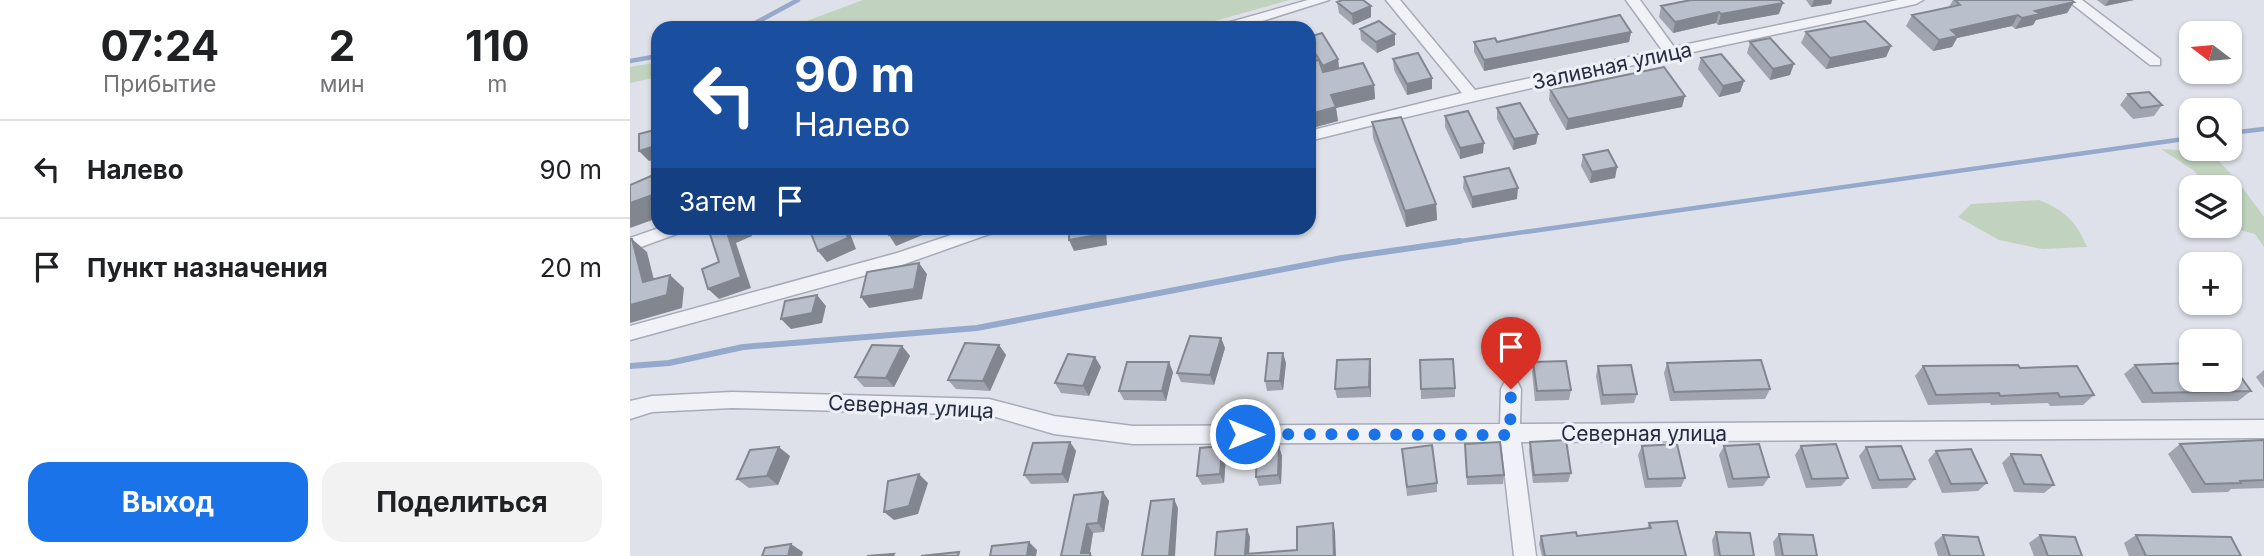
<!DOCTYPE html>
<html lang="ru">
<head>
<meta charset="utf-8">
<style>
  :root { --surface:#fff; --page:#f2f2f2; --text:#202124; --muted:#757577; --line:#e0e0e0; --accent:#1a73e8 }
  body { margin:0; font-family:Inter,sans-serif; background:var(--page); color:var(--text); height:100vh; display:flex; flex-direction:column; font-size:26px; white-space:nowrap }
  * { box-sizing:border-box; margin:0 }
  p { font-size:23px; color:var(--muted) }
  .icon { flex:none; width:38px; height:38px; fill:none; stroke:currentColor; stroke-width:2; stroke-linecap:round; stroke-linejoin:round }
  .map { position:relative; flex:1; overflow:hidden }
  .side { display:flex; flex-direction:column; background:var(--surface); width:630px }
  .side>* { flex:none }
  .banner { position:absolute; left:21px; top:21px; width:665px; height:214px; border-radius:21px; box-shadow:0 2px 5px #0004; background:#1a4fa0; color:#fff; overflow:hidden }
  .needle { width:46px; rotate:286deg }
  .fabs { position:absolute; left:1549px; top:21px; display:grid; gap:14px }
  .fabs a { display:grid; place-items:center; width:63px; height:63px; border-radius:14px; background:var(--surface); box-shadow:0 2px 5px #0004; font-size:35px }
  .pin { position:absolute; display:grid; place-items:center; width:60px; height:60px; color:#fff; margin:-72px -30px; border-radius:50% 50% 50% 0; rotate:-45deg; box-shadow:0 0 7px #0007 }
  .pin .icon { rotate:45deg }
  .me { position:absolute; width:77px; margin:-38px; rotate:90deg; stroke-linejoin:round; filter:drop-shadow(0 0 5px #0008) }
  .turn { display:flex; align-items:center; gap:24px; height:147px; padding:0 28px; font-size:32px }
  .turn .icon { width:91px; height:91px; stroke-width:2.5 }
  .turn b { display:block; font-size:49px; line-height:60px }
  .then { display:flex; align-items:center; height:66px; padding:0 28px; background:#0003; gap:14px; font-size:26px }
  .eta { display:flex; justify-content:space-evenly; align-items:center; height:119px; text-align:center }
  .eta b { font-size:42px; font-weight:700; line-height:49px }
  .cta { display:flex; gap:14px; margin-top:auto; padding:14px 28px }
  .cta a { flex:1; height:80px; border-radius:21px; background:var(--accent); color:#fff; font-size:28px; font-weight:700; line-height:80px; text-align:center }
  .cta a+a { background:var(--page); color:var(--text) }
  ul { padding:0; list-style:none }
  li { display:flex; align-items:center; gap:21px; height:98px; padding:0 28px; border-top:2px solid var(--line) }
  li div { flex:1 }
  li b { display:block; font-size:26px }
  li em { font-style:normal }
  main { display:flex; flex:1; min-height:0 }
  .map>svg:first-child { display:block }
  .green { fill:#c1d3be }
  .lines { fill:none; stroke-linecap:round; stroke-linejoin:round }
  .stream-far1 { stroke:#95a9cc; stroke-width:4.5 }
  .stream { stroke:#95a9cc; stroke-width:6 }
  .minor-casing { stroke:#a7abb7; stroke-width:3 }
  .minor { fill:#f1f2f7; fill-rule:evenodd }
  .wall { fill:#a0a4af }
  .shaded-wall { fill:#82868f }
  .building { fill:#babfcc; stroke:#82868f; stroke-width:2 }
  .route { stroke:#1a73e8; stroke-width:12; stroke-dasharray:0 21.6 }
  .labels { text-anchor:middle; stroke-width:6; stroke-linejoin:round; paint-order:stroke }
  .street-label { font-size:21px; fill:#262c41; stroke:#edf0f6 }
</style>
</head>
<body>
<main>
<section class="side">
<div class="eta">
<div><b>07:24</b><p>Прибытие</p></div>
<div><b>2</b><p>мин</p></div>
<div><b>110</b><p>m</p></div>
</div>
<ul>
<li><svg class="icon" aria-label="left" viewBox="0 0 24 24"><path d="M17 20v-9H6M10 6l-5 5 5 5"/></svg><div><b>Налево</b></div><em>90 m</em></li>
<li><svg class="icon" aria-label="arrive" viewBox="0 0 24 24"><path d="M6 21V4h12l-3 4 3 4H6"/></svg><div><b>Пункт назначения</b></div><em>20 m</em></li>
</ul>
<div class="cta"><a>Выход</a><a>Поделиться</a></div>
</section>
<div class="map">
<svg width="1634" height="556" viewBox="0 0 1634 556">
  <rect width="100%" height="100%" fill="#dee1e9"/>
  <path class="green" d="M233 0H660L559 28H158Z
    M28 62V77L0 83V67Z
    M1531 149 1580 152 1606 179 1634 217V247L1625 234 1595 226H1600V187H1579L1563 170Z
    M1409 200C1434 210 1446 221 1457 247L1412 249 1369 240 1328 217 1341 204Z"/>
  <g class="lines">
    <path class="stream-far1" d="M116 28 168 0
      M0 61 28 56
      M1600 133 1634 129
      M817 243 1561 138"/>
    <path class="stream" d="M0 366 39 363 113 347 347 328 712 258 830 241"/>
    <defs>
      <path id="minor" d="M678 0H699L610 28H588L590 25Z
        M756 0H770L845 90 1032 50 996 0H1010L1044 47 1268 0H1293L1286 4C1083 48 881 90 679 141V131L832 93Z
        M1437 0H1452L1530 59V65H1520Z
        M29 228H54L52 232 0 251V238Z
        M342 228H367L365 232 269 266 0 340V326L267 253Z
        M881 381 888 383 891 389 890 424 1634 420V438L891 442 906 556H884L871 442 503 444 424 434 359 415 102 408 22 412 0 419V401L22 396 102 392 359 399 424 416 503 426 870 424 871 389 874 383Z"/>
    </defs>
    <use href="#minor" class="minor-casing"/>
    <use href="#minor" class="minor"/>
  </g>
  <path class="wall" d="M1176 0H1202L1201 4 1181 7Z
    M1323 0H1441L1444 2 1437 13 1406 20 1403 25 1385 29 1382 26 1327 38 1322 47 1303 51 1276 26 1282 15 1319 7Z
    M1467 0H1504L1475 6Z
    M707 2 741 6V17L723 25 709 13Z
    M1031 6 1149 14 1088 25 1086 23 1043 33 1029 17Z
    M730 29 765 45 747 53 731 40Z
    M1001 32 999 42 854 71 844 52V42H867Z
    M1176 32 1261 46 1256 57 1196 69 1171 43Z
    M679 37 708 59 709 68 744 85 745 99 706 108 708 121 682 128 679 121V62L685 61 679 51Z
    M1120 42 1160 75 1140 80 1117 53Z
    M1071 58 1114 81 1110 92 1089 97 1068 69Z
    M763 59 802 89 777 95 764 70Z
    M920 89 1052 107 936 130 919 100Z
    M1498 94 1532 105 1524 116 1503 119 1490 105Z
    M867 108 908 134 906 144 883 150 867 119Z
    M815 116 853 153 830 159 815 127Z
    M742 122 806 204 807 220 776 227 743 138Z
    M953 155 987 167 985 178 960 183 951 166Z
    M834 177 887 199 842 208 833 188Z
    M591 338 595 348 584 385 551 382 547 373Z
    M369 345 376 355 360 391 326 389 318 380Z
    M272 346 280 356 264 387H234L225 377Z
    M790 360 825 388V397L791 399Z
    M903 362 941 390 939 400 905 401 902 372Z
    M656 363 653 390 637 391 635 381Z
    M1037 363 1140 389 1135 399 1040 401 1034 373Z
    M1505 365 1621 391 1608 401 1512 403 1494 374Z
    M968 366 1007 394 1004 403 971 405 966 376Z
    M1293 366 1390 368 1464 395 1453 405 1420 406 1418 403 1361 405 1360 403 1298 405 1285 376Z
    M471 367 459 396 431 393 425 383Z
    M741 368V397L707 398 705 389Z
    M1634 370V388L1626 377Z
    M543 372 536 401 494 400 489 391Z
    M1634 440V488L1601 489 1598 492 1562 493 1538 454 1550 444Z
    M440 442 446 451 438 483 401 484 394 475Z
    M900 442 941 473 938 482 903 483 899 451Z
    M835 444 874 475 873 484 837 485Z
    M1012 446 1055 478 1051 487 1015 488 1008 455Z
    M1094 446 1139 477 1133 486 1098 488 1089 455Z
    M1171 446 1218 478 1211 486 1176 488 1165 455Z
    M649 447 652 456 651 484 629 486 626 477Z
    M1236 447 1285 479 1277 488 1242 489 1229 456Z
    M772 449 807 483V492L777 496Z
    M1306 451 1357 483 1348 491 1312 493 1298 460Z
    M1381 454 1424 485 1414 493 1384 492 1372 463Z
    M596 455 594 483 572 485 567 476Z
    M160 456 148 485 119 488 107 479Z
    M473 492 479 501 474 532 463 533 460 553 463 556H431Z
    M1019 523 1056 556H912L909 544 911 536H947L1017 529Z
    M1086 532 1124 556H1084L1082 540Z
    M1149 534 1187 556H1145L1143 542Z
    M1313 535 1354 556H1308L1304 543Z
    M1410 535 1452 556H1404L1399 543Z
    M1506 535 1611 556H1499L1494 543Z"/>
  <path class="shaded-wall" d="M1184 0H1202L1201 4 1181 7Z
    M1479 0H1504L1475 6Z
    M1444 2 1437 13 1406 20 1403 25 1385 29 1392 18 1405 11Z
    M1153 3 1149 14 1088 25 1091 14Z
    M741 6V17L723 25 722 14Z
    M1089 12 1086 23 1043 33 1045 22Z
    M1388 15 1382 26 1327 38 1322 47 1303 51 1309 40 1321 30Z
    M1001 32 999 42 854 71V60Z
    M765 34V45L747 53 746 42Z
    M1261 46 1256 57 1196 69 1200 58Z
    M708 59 709 70 694 77 693 66Z
    M1164 64 1160 75 1140 80 1143 69Z
    M802 78V89L777 95V84Z
    M1114 81 1110 92 1089 97 1093 86Z
    M744 85 745 99 706 108 708 121 682 128 680 114 701 95Z
    M1055 96 1052 107 936 130 938 119Z
    M908 134 906 144 883 150 884 139Z
    M854 143 853 153 830 159V148Z
    M28 145V159L19 161 9 151Z
    M987 167 985 178 960 183 962 172Z
    M888 188 887 199 842 208V197Z
    M28 193V218L0 228V203Z
    M806 204 807 220 776 227 775 211Z
    M108 228H119L122 236 106 243 121 288 89 299 78 289 111 277 97 232Z
    M214 228H218L226 249 197 262 188 251Z
    M277 228H291L295 234 266 246 259 235Z
    M472 228H476L477 245 444 251 439 240Z
    M2 239 17 252 28 296 13 282Z
    M289 263 297 274 292 299 239 308 231 297Z
    M40 275 54 288 52 308 0 323V305Z
    M187 295 196 306 192 323 161 329 151 319Z
    M591 338 595 348 584 385 580 375Z
    M369 345 376 355 360 391 353 381Z
    M272 346 280 356 264 387 256 378Z
    M653 353 656 363 653 390 650 381Z
    M465 357 471 367 459 396 453 386Z
    M740 359 741 368V397L739 387Z
    M539 362 543 372 536 401 532 391Z
    M440 442 446 451 438 483 432 474Z
    M592 446 596 455 594 483 590 474Z
    M149 447 160 456 148 485 137 476Z
    M649 447 652 456 651 484 648 475Z
    M289 474 298 483 288 514 264 520 254 512Z
    M473 492 479 501 474 532 468 523Z
    M544 499 548 508 545 556H539Z
    M703 523 705 531 706 556H704Z
    M457 524 463 533 459 556 451 553Z
    M617 529 620 537 619 556 615 554Z
    M399 542 407 550 406 556H397Z
    M161 544 173 552 172 556H158Z"/>
  <path class="building" d="M712 0H733L741 6 722 14 707 2Z
    M1061 0H1150L1153 3 1091 14 1089 12 1045 22 1031 6Z
    M1325 0H1441L1444 2 1405 11 1410 14 1392 18 1388 15 1321 30 1328 36 1309 40 1282 15 1330 5Z
    M990 15 1001 32 854 60 844 42 865 38 867 42Z
    M749 21 765 34 746 42 730 29Z
    M1235 21 1261 46 1200 58 1176 32Z
    M692 33 708 59 693 66 679 43V37Z
    M1140 38 1164 64 1143 69 1120 42Z
    M788 53 802 78 777 84 763 59Z
    M1091 54 1114 81 1093 86 1071 58Z
    M689 60 693 72 733 63 744 85 701 95 706 107 680 114 679 62Z
    M1034 67 1055 96 938 119 920 89 943 86Z
    M1519 92 1532 105 1511 108 1498 94Z
    M890 103 908 134 884 139 867 108Z
    M838 111 854 143 830 148 815 116Z
    M771 117 806 204 775 211 742 122Z
    M28 129V145L9 151V134Z
    M978 150 987 167 962 172 953 155Z
    M879 168 888 188 842 197 834 177Z
    M28 173V193L0 203V185Z
    M78 228H108L97 232 111 277 78 289 72 269 89 262Z
    M181 228H214L218 238 188 251 180 231 182 230Z
    M255 228H277L259 235Z
    M439 228H472V234L439 240Z
    M0 239H2L13 282 40 275 37 295 0 305Z
    M289 263 284 289 231 297 237 272Z
    M187 295 182 313 151 319 155 301Z
    M560 336 591 338 580 375 547 373Z
    M335 343 369 345 353 381 318 380Z
    M242 345 272 346 256 378 225 377Z
    M638 353H653L650 381H635Z
    M438 354 465 357 453 386 425 383Z
    M740 359 739 387 705 389 707 360Z
    M823 359 825 388 791 389 790 360Z
    M1131 360 1140 389 1044 392 1037 363Z
    M936 361 941 390 907 391 903 362Z
    M497 362H539L532 391H489Z
    M1600 362 1621 391 1523 393 1505 365 1561 363V380H1600Z
    M1001 365 1007 394 973 395 968 366Z
    M1388 365 1390 368 1447 366 1464 395 1430 397 1428 393 1370 396 1369 393 1306 395 1293 366Z
    M936 440 941 473 904 475 900 442Z
    M1634 440V480L1610 481 1611 483 1575 484 1550 444Z
    M440 442 432 474 394 475 403 443Z
    M870 442 874 475 837 477 835 444Z
    M1047 444 1055 478 1018 479 1012 446Z
    M1129 444 1139 477 1103 479 1094 446Z
    M1206 444 1218 478 1182 479 1171 446Z
    M802 445 807 483 777 487 772 449Z
    M592 446 590 474 567 476 570 448Z
    M1271 446 1285 479 1249 480 1236 447Z
    M149 447 137 476 107 479 120 450Z
    M649 447 648 475 626 477 627 449Z
    M1341 449 1357 483 1321 484 1306 451Z
    M1381 454 1411 455 1424 485 1394 484Z
    M289 474 279 506 254 512 258 481Z
    M473 492 468 523 457 524 451 553H460V556H431L444 495Z
    M544 499 539 556H512L521 501Z
    M1047 521 1056 556H915L911 536 946 532 947 536 1021 528 1019 523Z
    M703 523 704 556H585L587 532 617 529 615 554 667 550V527Z
    M1086 532 1120 533 1124 556H1090Z
    M1149 534 1183 535 1187 556H1153Z
    M1313 535 1348 537 1354 556H1320Z
    M1410 535 1445 537 1452 556H1418Z
    M1506 535 1601 537 1611 556H1516Z
    M399 542 397 556H360L362 546Z
    M161 544 158 556H132L135 548Z
    M329 552 328 556H291Z
    M264 554 263 556H237Z"/>
  <g class="lines">
    <path class="route" d="M615 434 880 435 881 389"/>
  </g>
  <g class="labels">
    <g class="street-label">
      <text transform="translate(982 66) rotate(-12)" y="7">Заливная улица</text>
      <text transform="translate(281 407) rotate(3)" y="7">Северная улица</text>
      <text x="1014" y="441">Северная улица</text>
    </g>
  </g>
</svg>
<div class="fabs">
<a><svg class="needle" viewBox="-14 -14 28 28"><path d="M0-13l5 13h-10z" fill="#e53935"/><path d="M0 13l5-13h-10z" fill="#757577"/></svg></a>
<a><svg class="icon" aria-label="search" viewBox="0 0 24 24"><circle cx="10" cy="10" r="6"/><path d="M15 15l6 6"/></svg></a>
<a><svg class="icon" aria-label="layers" viewBox="0 0 24 24"><path d="M12 4l9 5-9 5-9-5zM3 14l9 5 9-5"/></svg></a>
<a>+</a>
<a>−</a>
</div>
<div class="pin" style="left:881px;top:389px;background:#d93025"><svg class="icon" aria-label="arrive" viewBox="0 0 24 24"><path d="M6 21V4h12l-3 4 3 4H6"/></svg></div>
<svg class="me" style="left:615px;top:434px" viewBox="-20 -20 40 40"><circle r="17" fill="#1a73e8" stroke="#fff" stroke-width="3"/><path d="M0-11L8 9 0 5-8 9z" fill="#fff"/></svg>
<div class="banner">
<div class="turn"><svg class="icon" aria-label="left" viewBox="0 0 24 24"><path d="M17 20v-9H6M10 6l-5 5 5 5"/></svg><div><b>90 m</b>Налево</div></div>
<div class="then">Затем<svg class="icon" aria-label="arrive" viewBox="0 0 24 24"><path d="M6 21V4h12l-3 4 3 4H6"/></svg></div>
</div>
</div>
</main>
</body>
</html>
